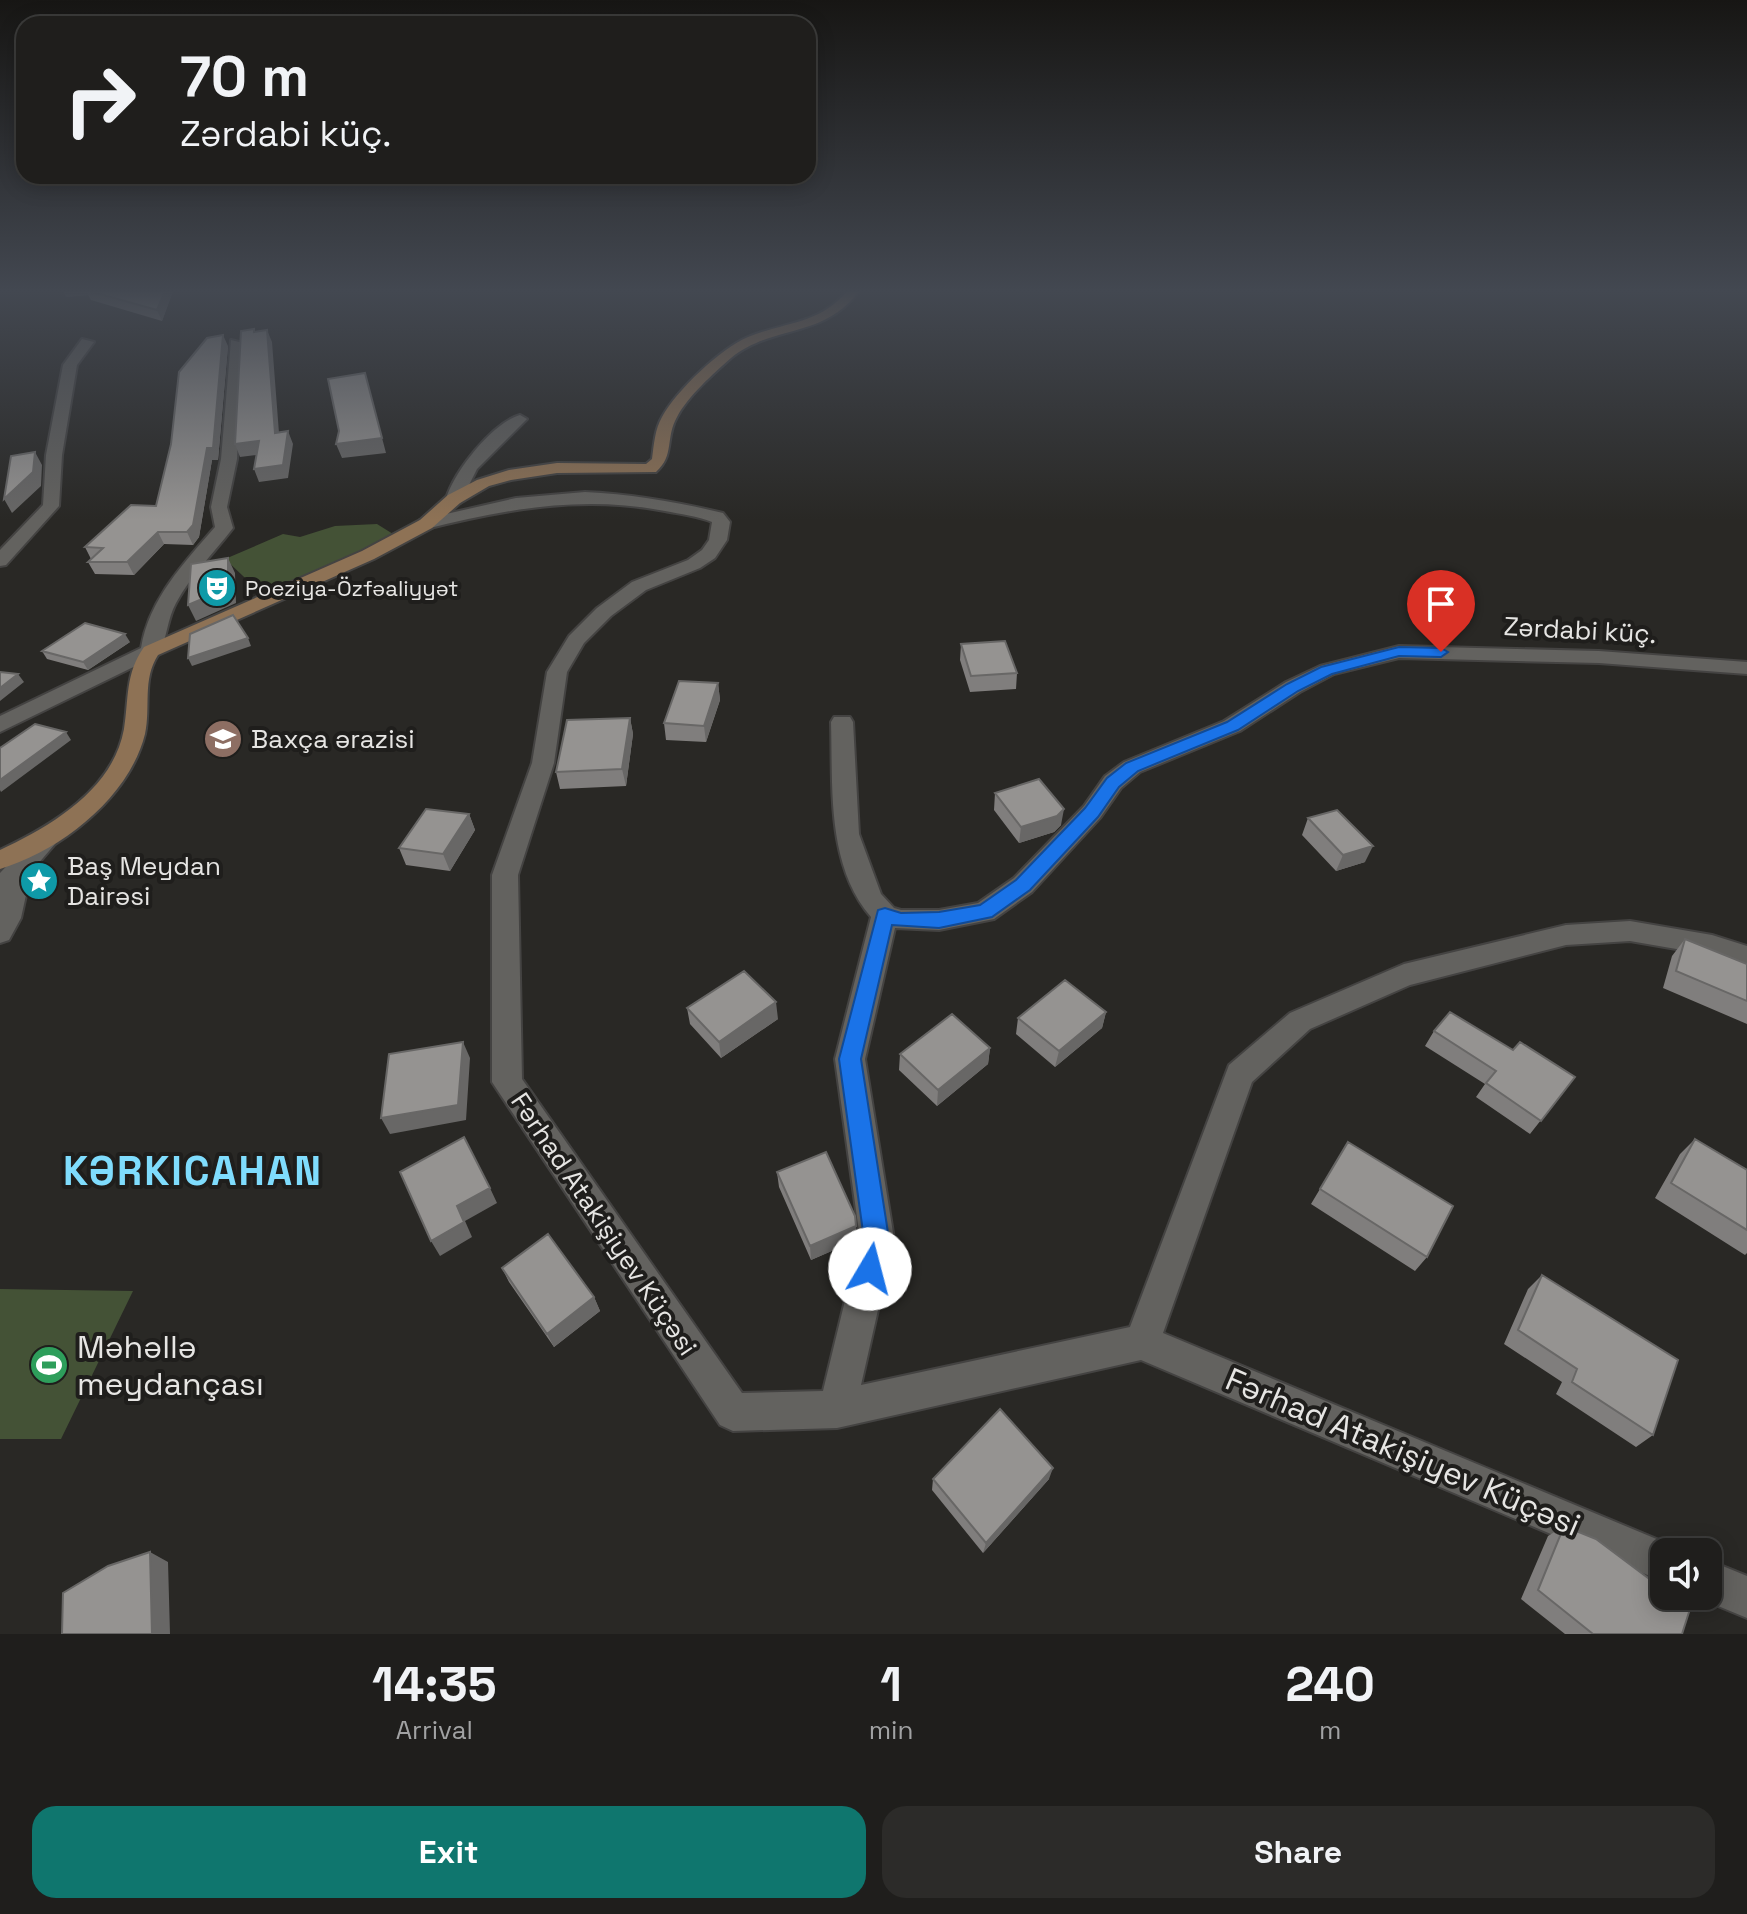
<!DOCTYPE html>
<html lang="en">
<head>
<meta charset="utf-8">
<style>
  :root { --surface:#1f1e1c; --page:#2c2b29; --text:#f1f3f6; --muted:#a1a2a3; --line:#3c3c3b; --accent:#0f766e }
  body { margin:0; font-family:"Space Grotesk",sans-serif; background:var(--page); color:var(--text); height:100vh; display:flex; flex-direction:column; font-size:30px; white-space:nowrap }
  * { box-sizing:border-box; margin:0 }
  p { font-size:26px; color:var(--muted) }
  .icon { flex:none; width:44px; height:44px; fill:none; stroke:currentColor; stroke-width:2; stroke-linecap:round; stroke-linejoin:round }
  .map { position:relative; height:1634px; overflow:hidden }
  .details { display:flex; flex-direction:column; background:var(--surface); flex:1 }
  .details>* { flex:none }
  .guide { position:absolute; left:16px; top:16px; width:800px; height:168px; border-radius:24px; box-shadow:0 4px 20px #0003,0 0 0 2px var(--line); background:#1f1e1c; color:var(--text); overflow:hidden }
  .tools { position:absolute; left:1650px; top:1538px; display:grid; gap:16px }
  .tools a { display:grid; place-items:center; width:72px; height:72px; border-radius:16px; background:var(--surface); box-shadow:0 4px 20px #0003,0 0 0 2px var(--line); font-size:40px }
  .pin { position:absolute; display:grid; place-items:center; width:68px; height:68px; color:#fff; margin:-82px -34px; border-radius:50% 50% 50% 0; rotate:-45deg; box-shadow:0 0 8px #0007 }
  .pin .icon { rotate:45deg }
  .me { position:absolute; width:88px; margin:-44px; rotate:8deg; stroke-linejoin:round; filter:drop-shadow(0 0 6px #0008) }
  .turn { display:flex; align-items:center; gap:28px; height:168px; padding:0 32px; font-size:36px }
  .turn .icon { width:104px; height:104px; stroke-width:2.5 }
  .turn b { display:block; font-size:56px; line-height:68px }
  .eta { display:flex; justify-content:space-evenly; align-items:center; height:136px; text-align:center }
  .eta b { font-size:48px; font-weight:800; line-height:56px }
  .cta { display:flex; gap:16px; margin-top:auto; padding:16px 32px }
  .cta a { flex:1; height:92px; border-radius:24px; background:var(--accent); color:#fff; font-size:32px; font-weight:800; line-height:92px; text-align:center }
  .cta a+a { background:var(--page); color:var(--text) }
  .map>svg:first-child { display:block }
  .green { fill:#445236 }
  .lines { fill:none; stroke-linecap:round; stroke-linejoin:round }
  .street-casing { stroke:#444342; stroke-width:4 }
  .secondary-casing { stroke:#444342; stroke-width:4 }
  .street { fill:#63625f; fill-rule:evenodd }
  .secondary { fill:#8e7255; fill-rule:evenodd }
  .wall { fill:#807e7d }
  .shaded-wall { fill:#686766 }
  .building { fill:#959391; stroke:#686766; stroke-width:2 }
  .route { fill:#1a73e8; stroke:#114b97; stroke-width:2 }
  .labels { text-anchor:middle; stroke-width:8; stroke-linejoin:round; paint-order:stroke }
  .far-poi-label { font-size:22px; fill:#e6e5e3; stroke:#1f1e1c; text-anchor:start }
  .street-label { font-size:26px; fill:#e6e5e3; stroke:#1f1e1c }
  .poi-label { font-size:26px; fill:#e6e5e3; stroke:#1f1e1c; text-anchor:start }
  .near-poi-label { font-size:32px; fill:#e6e5e3; stroke:#1f1e1c; text-anchor:start }
  .near-street-label { font-size:32px; fill:#e6e5e3; stroke:#1f1e1c }
  .near-district-label { font-size:40px; font-weight:bold; letter-spacing:2px; fill:#7fdcfd; stroke:#1f1e1c }
</style>
</head>
<body>
<div class="map">
<svg width="1747" height="1634" viewBox="0 0 1747 1634">
  <rect width="100%" height="100%" fill="#292825"/>
  <path class="green" d="M377 524 393 534C352 558 306 573 262 594L225 559 283 534 300 537 335 526Z
    M0 1289 133 1291 61 1439H0Z"/>
  <g class="lines">
    <defs>
      <path id="street" d="M82 339 94 342 77 365 62 455 59 506 6 565 0 566V550L43 505 46 455 63 365Z
        M231 340 243 343 237 459 227 507 233 528C214 553 191 575 176 603 167 619 167 640 158 655L0 732V716L141 648C149 599 184 563 215 527L211 507 221 459Z
        M520 415 527 419 477 469 460 503H448L446 499C454 472 492 423 520 415Z
        M585 492C632 494 677 502 723 513L730 522 727 540 715 558 700 568 646 590 611 616 584 643 567 672 554 763 518 875 522 1079 742 1393 823 1391 860 1239 835 1059 871 917C826 865 833 786 831 722L834 717H850L853 722 859 834 881 894 894 908 901 910H939L978 903 1014 878 1084 806 1105 776 1124 762 1224 721 1286 682 1320 666 1399 646 1599 651 1747 662V674L1599 663 1399 658 1334 674 1300 692 1240 731 1140 772 1121 788 1100 818 1032 892 994 919 939 930 895 928 865 1059 894 1239 861 1385 1130 1327 1229 1065 1290 1013 1404 964 1566 925 1630 921 1712 935 1747 946V968L1711 955 1630 941 1566 945 1410 985 1310 1029 1252 1082 1163 1333 1678 1548 1680 1552H1664V1582L1141 1360 837 1428 733 1431 720 1425 492 1082V875L532 763 547 672 569 636 597 608 632 582 688 560 702 550 709 540 712 522C698 516 680 514 665 511 582 495 506 509 426 529L417 524 420 520 516 498Z
        M49 828 58 831 61 837 31 872 21 918 9 940 0 943V873L40 831Z
        M1708 1560 1747 1576V1618L1694 1596H1708Z"/>
      <path id="secondary" d="M847 291H859C824 339 773 324 731 358 713 374 688 396 677 417 665 438 675 455 656 472L557 473 511 480 489 486 460 503 432 528 374 559 158 655C142 680 151 707 145 734 129 798 60 851 0 869V850C51 826 113 790 124 729 129 698 125 674 144 647L362 551 420 520 448 495 477 480 509 470 557 463 646 464 652 459C654 444 655 429 662 417 677 390 720 349 748 337 784 322 821 324 847 291Z"/>
    </defs>
    <use href="#street" class="street-casing"/>
    <use href="#secondary" class="secondary-casing"/>
    <use href="#street" class="street"/>
    <use href="#secondary" class="secondary"/>
  </g>
  <path class="wall" d="M63 291H173L162 321 91 300 88 295 66 297Z
    M228 346 218 460H212L199 537 193 545 164 544 134 575 95 574 88 562 91 559 85 547 156 506Z
    M130 642 88 670 47 659 42 651Z
    M961 644 1017 673 1016 689 970 692 960 660Z
    M718 683 720 700 706 742 666 740 664 723Z
    M630 718 633 734 626 786 560 789 556 772Z
    M995 793 1061 825 1054 832 1019 843 994 810Z
    M469 814 475 830 450 871 406 865 399 848Z
    M1308 818 1365 862 1336 871 1302 835Z
    M1685 939 1747 964V1024L1663 988 1672 956Z
    M687 1008 778 1019 721 1058 690 1024Z
    M1106 1012 1102 1028 1055 1067 1016 1034 1018 1018Z
    M1434 1031 1513 1050 1575 1077 1530 1134 1476 1097 1485 1084 1425 1046Z
    M990 1048 988 1064 937 1106 899 1070 900 1054Z
    M1695 1139 1747 1170V1253L1745 1255 1655 1198 1680 1154Z
    M1348 1142 1427 1257 1415 1271 1311 1204Z
    M777 1172 857 1240 811 1260 779 1187Z
    M502 1268 594 1297 600 1311 554 1347 509 1282Z
    M1542 1275 1653 1435 1636 1447 1556 1394 1562 1382 1504 1344 1528 1289Z
    M933 1479H1049L983 1553 932 1490Z
    M1564 1526 1682 1634H1565L1521 1599 1548 1536Z"/>
  <path class="shaded-wall" d="M63 291H86L88 295 66 297Z
    M165 291H173L162 321 157 310Z
    M267 330 272 342 280 446 275 433Z
    M223 335 228 346 218 460H212L199 537 193 545 187 532Z
    M365 373 386 453 342 458 336 444Z
    M288 431 293 444 288 478 259 482 254 469Z
    M259 441 264 454 240 457 235 444Z
    M35 452 42 465 41 486 12 513 4 499Z
    M158 532 164 544 134 575 127 562Z
    M228 558 235 573 236 603 196 621 188 605Z
    M125 634 130 642 88 670 83 662Z
    M248 638 251 646 192 666 188 658Z
    M18 674 24 682 0 701V688Z
    M718 683 720 700 706 742 704 726Z
    M630 718 633 734 626 786 622 769Z
    M66 732 71 740 1 792 0 790V780Z
    M1064 809 1061 825 1054 832 1019 843 1021 827Z
    M469 814 475 830 450 871 443 854Z
    M1373 846 1365 862 1336 871 1343 855Z
    M776 1002 778 1019 721 1058 719 1042Z
    M1106 1012 1102 1028 1055 1067 1059 1051Z
    M463 1042 470 1058 466 1120 390 1134 381 1118Z
    M990 1048 988 1064 937 1106 938 1090Z
    M490 1188 497 1203 465 1221 472 1237 440 1256 431 1241 457 1206Z
    M856 1226 857 1240 811 1260 810 1246Z
    M594 1297 600 1311 554 1347 547 1334Z
    M1053 1468 1049 1479 983 1553 986 1543Z
    M150 1552 168 1562 170 1634H152Z"/>
  <path class="building" d="M89 291H165L157 310Z
    M254 329V332L267 330 275 433 288 431 283 465 254 469 259 441 235 444 241 331Z
    M223 335 213 448H207L193 525 187 532H158L127 562H88L103 548 85 547 131 505 156 506 171 444 179 372 207 338Z
    M365 373 382 438 336 444 339 431 328 379Z
    M35 452 33 472 4 499 11 456Z
    M228 558V588L188 605 191 564Z
    M233 615 248 638 188 658 190 634Z
    M85 623 125 634 83 662 42 651Z
    M1005 641 1017 673 971 676 961 644Z
    M0 672 18 674 0 688Z
    M679 681 718 683 704 726 664 723Z
    M630 718 622 769 556 772 567 720Z
    M35 724 66 732 0 780V748Z
    M1039 779 1064 809 1057 816 1021 827 995 793Z
    M426 809 469 814 443 854 399 848Z
    M1337 810 1373 846 1343 855 1308 818Z
    M1685 939 1747 964V1001L1676 971Z
    M744 971 776 1002 719 1042 687 1008Z
    M1065 980 1106 1012 1059 1051 1018 1018Z
    M1450 1012 1513 1050 1520 1042 1575 1077 1541 1121 1486 1083 1496 1071 1434 1031Z
    M952 1014 990 1048 938 1090 900 1054Z
    M463 1042 458 1105 381 1118 389 1054Z
    M464 1137 490 1188 457 1206 464 1222 431 1241 400 1172Z
    M1695 1139 1747 1170V1230L1671 1183Z
    M1348 1142 1453 1206 1427 1257 1320 1189Z
    M826 1152 855 1216 856 1226 810 1246 777 1172Z
    M548 1234 594 1297 547 1334 502 1268Z
    M1542 1275 1678 1360 1653 1435 1572 1382 1577 1369 1518 1330Z
    M1000 1409 1053 1468 986 1543 933 1479Z
    M1564 1526 1596 1539 1664 1590V1596H1672L1690 1609 1682 1634H1593L1538 1590Z
    M150 1552 152 1634H62L63 1593 108 1566Z"/>
  <linearGradient id="sky" x2="0" y2="1"><stop stop-color="#171614"/><stop offset="0.56" stop-color="#434851"/><stop offset="1" stop-color="#434851" stop-opacity="0"/></linearGradient>
  <rect width="1747" height="520" fill="url(#sky)"/>
  <path class="route" d="M1399 647 1441 648 1448 652 1441 657 1399 656 1332 674 1298 691 1238 730 1138 771 1119 787 1098 817 1030 890 992 917 939 928 892 925 861 1059 889 1239 879 1278 870 1282 860 1278 857 1269 864 1239 839 1059 878 910 885 908 901 913 939 912 980 905 1016 880 1085 808 1107 778 1126 763 1227 722 1287 684 1321 667Z"/>
  <defs>
    <symbol id="theatre-disc" viewBox="-11 -11 22 22"><circle r="9.5" fill="#0f9aa8" stroke="#1f1e1c"/><path d="M-5-5.5Q0-4 5-5.5V0Q5 5 0 6Q-5 5-5 0ZM-3.3-2.5H-1v1.5H-3.3ZM1-2.5H3.3v1.5H1ZM-2.8 1Q0 5.5 2.8 1Z" fill="#fff"/></symbol>
    <symbol id="school-disc" viewBox="-11 -11 22 22"><circle r="9.5" fill="#8d6e63" stroke="#1f1e1c"/><path d="M0-5L7-2L0 1L-7-2ZM-4 1L0 2.5L4 1V4Q0 6-4 4Z" fill="#fff"/></symbol>
    <symbol id="sight-disc" viewBox="-11 -11 22 22"><circle r="9.5" fill="#0f9aa8" stroke="#1f1e1c"/><path d="M0-6L1.8-2.2L6-1.7L2.9 1.2L3.7 5.4L0 3.3L-3.7 5.4L-2.9 1.2L-6-1.7L-1.8-2.2Z" fill="#fff"/></symbol>
    <symbol id="stadium-disc" viewBox="-11 -11 22 22"><circle r="9.5" fill="#2e9e5b" stroke="#1f1e1c"/><path d="M0-5a6.5 5 0 1 0 0 10a6.5 5 0 1 0 0-10ZM-3.5-1.8h7v3.6h-7Z" fill="#fff"/></symbol>
  </defs>
  <g fill-rule="evenodd">
    <use href="#theatre-disc" x="195" y="566" width="44" height="44"/>
    <use href="#school-disc" x="201" y="717" width="44" height="44"/>
    <use href="#sight-disc" x="17" y="859" width="44" height="44"/>
    <use href="#stadium-disc" x="27" y="1343" width="44" height="44"/>
  </g>
  <g class="labels">
    <g class="far-poi-label">
      <text x="245" y="596">Poeziya-Özfəaliyyət</text>
    </g>
    <g class="street-label">
      <text transform="translate(1580 630) rotate(3)" y="9">Zərdabi küç.</text>
      <text transform="translate(604 1224) rotate(56)" y="9">Fərhad Atakişiyev Küçəsi</text>
    </g>
    <g class="poi-label">
      <text x="251" y="748">Baxça ərazisi</text>
      <text x="67" y="875">Baş Meydan<tspan x="67" dy="30">Dairəsi</tspan></text>
    </g>
    <g class="near-poi-label">
      <text x="77" y="1358">Məhəllə<tspan x="77" dy="37">meydançası</tspan></text>
    </g>
    <g class="near-street-label">
      <text transform="translate(1403 1452) rotate(23)" y="11">Fərhad Atakişiyev Küçəsi</text>
    </g>
    <g class="near-district-label">
      <text x="193" y="1185">KƏRKICAHAN</text>
    </g>
  </g>
</svg>
<div class="tools">
<a><svg class="icon" aria-label="sound" viewBox="0 0 24 24"><path d="M4 9h4l5-4v14l-5-4H4zM17 9q2 3 0 6"/></svg></a>
</div>
<div class="pin" style="left:1441px;top:652px;background:#d93025"><svg class="icon" aria-label="arrive" viewBox="0 0 24 24"><path d="M6 21V4h12l-3 4 3 4H6"/></svg></div>
<svg class="me" style="left:870px;top:1269px" viewBox="-20 -20 40 40"><circle r="19" fill="#fff"/><path d="M0-13L10 11 0 6-10 11z" fill="#1a73e8"/></svg>
<div class="guide">
<div class="turn"><svg class="icon" aria-label="right" viewBox="0 0 24 24"><path d="M7 20v-9h11M14 6l5 5-5 5"/></svg><div><b>70 m</b>Zərdabi küç.</div></div>
</div>
</div>
<section class="details">
<div class="eta">
<div><b>14:35</b><p>Arrival</p></div>
<div><b>1</b><p>min</p></div>
<div><b>240</b><p>m</p></div>
</div>
<div class="cta"><a>Exit</a><a>Share</a></div>
</section>
</body>
</html>
